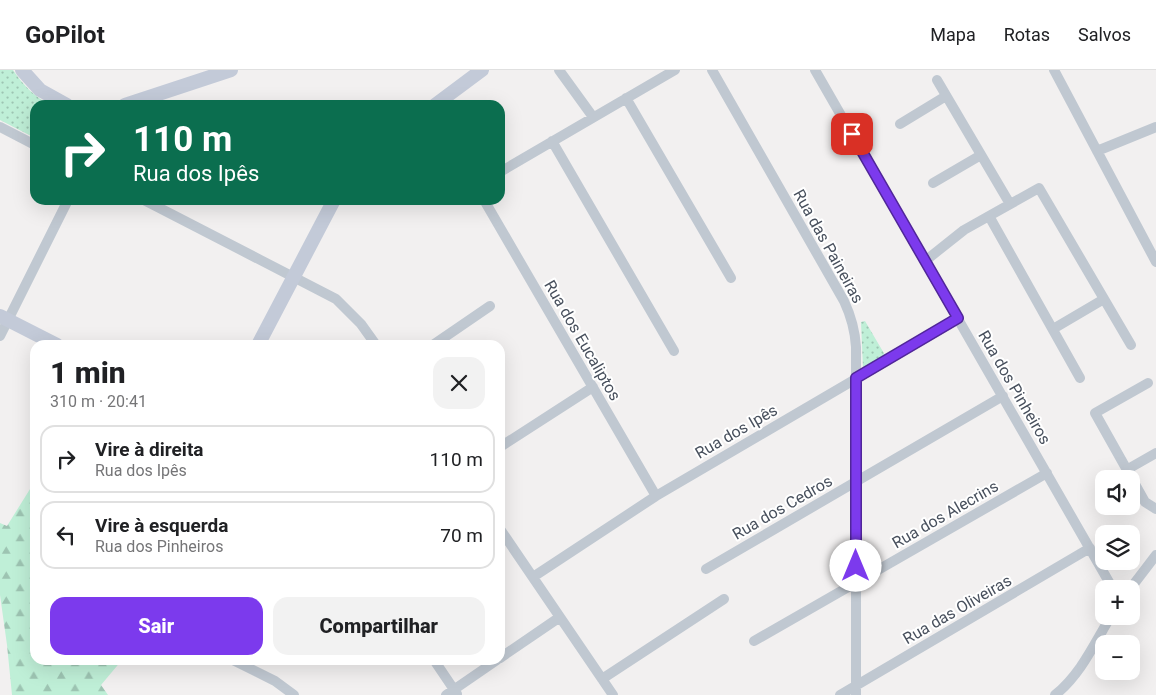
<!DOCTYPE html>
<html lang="pt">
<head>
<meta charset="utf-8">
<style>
  :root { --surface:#fff; --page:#f2f2f2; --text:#202124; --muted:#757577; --line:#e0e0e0; --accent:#7c3aed }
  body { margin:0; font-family:Roboto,sans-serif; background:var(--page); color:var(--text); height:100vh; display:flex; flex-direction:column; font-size:19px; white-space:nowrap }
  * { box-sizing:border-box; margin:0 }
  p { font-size:16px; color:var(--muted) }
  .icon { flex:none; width:28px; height:28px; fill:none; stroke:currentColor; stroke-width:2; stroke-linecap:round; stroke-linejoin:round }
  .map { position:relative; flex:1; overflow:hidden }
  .drawer { position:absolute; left:30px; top:270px; width:475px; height:325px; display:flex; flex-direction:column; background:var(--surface); border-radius:15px; box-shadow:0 5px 20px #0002 }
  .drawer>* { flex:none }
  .hud { position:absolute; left:30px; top:30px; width:475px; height:105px; border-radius:15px; box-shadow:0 5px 20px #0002; background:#0b6e4f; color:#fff; overflow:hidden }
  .buttons { position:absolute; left:1095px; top:400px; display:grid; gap:10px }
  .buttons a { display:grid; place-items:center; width:45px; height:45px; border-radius:10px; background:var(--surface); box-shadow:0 5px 20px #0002; font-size:25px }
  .pin { position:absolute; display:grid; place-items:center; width:42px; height:42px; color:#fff; margin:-21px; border-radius:10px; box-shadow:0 2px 8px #0006 }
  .me { position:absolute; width:55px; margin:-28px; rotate:0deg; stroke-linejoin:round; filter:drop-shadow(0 0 4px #0008) }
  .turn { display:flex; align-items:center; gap:18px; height:105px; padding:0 20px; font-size:22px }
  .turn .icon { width:65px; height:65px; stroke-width:2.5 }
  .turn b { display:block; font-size:35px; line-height:42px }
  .round { display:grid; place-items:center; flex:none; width:52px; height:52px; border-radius:15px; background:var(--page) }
  .overview { display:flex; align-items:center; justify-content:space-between; height:85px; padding:0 20px }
  h1 { font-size:30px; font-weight:800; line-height:38px }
  .button { display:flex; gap:10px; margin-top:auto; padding:10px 20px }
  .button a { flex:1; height:58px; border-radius:15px; background:var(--accent); color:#fff; font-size:20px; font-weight:800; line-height:58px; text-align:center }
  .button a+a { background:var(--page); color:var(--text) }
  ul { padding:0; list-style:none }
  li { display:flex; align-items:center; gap:15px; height:68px; margin:0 10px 8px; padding:0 10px; border:2px solid var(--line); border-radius:15px }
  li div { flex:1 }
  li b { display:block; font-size:19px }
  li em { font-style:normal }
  header { display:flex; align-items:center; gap:30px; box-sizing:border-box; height:70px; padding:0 25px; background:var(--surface); border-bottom:1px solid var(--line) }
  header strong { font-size:24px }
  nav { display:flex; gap:28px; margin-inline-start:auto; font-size:18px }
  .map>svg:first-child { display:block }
  .forest { fill:url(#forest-firs) }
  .park { fill:url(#park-dots) }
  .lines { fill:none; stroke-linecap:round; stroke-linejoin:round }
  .street { stroke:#c0c8d1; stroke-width:10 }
  .secondary { stroke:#c3cad8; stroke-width:14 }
  .route-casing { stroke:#51269a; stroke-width:12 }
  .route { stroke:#7c3aed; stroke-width:9 }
  .labels { text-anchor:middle; stroke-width:4; stroke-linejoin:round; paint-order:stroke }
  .street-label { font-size:16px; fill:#48505d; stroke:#fff }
</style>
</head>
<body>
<header>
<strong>GoPilot</strong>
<nav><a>Mapa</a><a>Rotas</a><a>Salvos</a></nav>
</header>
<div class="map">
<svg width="1156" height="625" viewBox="0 0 1156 625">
  <defs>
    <pattern id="forest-firs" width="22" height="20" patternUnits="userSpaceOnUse" patternTransform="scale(1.25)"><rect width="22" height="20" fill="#bfefd7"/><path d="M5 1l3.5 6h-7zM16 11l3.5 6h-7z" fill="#9dc4b2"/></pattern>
    <pattern id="park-dots" width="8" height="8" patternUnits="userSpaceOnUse" patternTransform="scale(1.25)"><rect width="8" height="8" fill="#bfefd7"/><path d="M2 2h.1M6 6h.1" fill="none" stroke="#9dc4b2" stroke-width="1.8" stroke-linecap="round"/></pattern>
  </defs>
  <rect width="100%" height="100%" fill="#f2f0f0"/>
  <path class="forest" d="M35 411V590H122L101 615 108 625H12L7 575 0 525V453L7 456Z"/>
  <path class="park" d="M0 0H13C23 15 35 27 50 35H35V68L0 50Z
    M865 251 885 285 863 298 861 252Z"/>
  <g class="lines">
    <path class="street" d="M559 0 593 47
      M712 0 844 231C851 246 855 260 856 277V625
      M815 0 1113 519
      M1054 0 1156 192
      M937 10 1010 134
      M626 28 731 208
      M900 54 946 26
      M0 57 35 75
      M552 71 674 281
      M1097 81 1156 57
      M500 102 675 0
      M933 113 981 85
      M144 130 336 229 361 254 376 275
      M484 130 656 426
      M989 146 1080 308
      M925 191 964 160 1039 118 1131 275
      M1053 259 1104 229
      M0 266 68 130
      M433 275 490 236
      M1148 313 1095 343 1145 432 1156 439
      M500 377 593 317
      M1128 399 1156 383
      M500 459 613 625
      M706 499 1003 326
      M533 507 656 426 958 249
      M1130 519 1156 485
      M754 571 1047 403
      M500 588 560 547
      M233 590 275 611 294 625
      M434 590 457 624
      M602 609 724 529
      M446 625 497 590
      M840 625 1090 478
      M1055 625C1081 604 1094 574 1111 546"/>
    <path class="secondary" d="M22 0 40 20 67 35
      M125 35 231 0
      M435 35 482 0
      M0 246 57 275
      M258 275 334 130"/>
  </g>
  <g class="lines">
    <defs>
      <path id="route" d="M852 64 958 248 856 308V496"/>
    </defs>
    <use href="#route" class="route-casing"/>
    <use href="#route" class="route"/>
  </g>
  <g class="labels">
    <g class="street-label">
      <text transform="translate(829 176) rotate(61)" y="6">Rua das Paineiras</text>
      <text transform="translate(583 270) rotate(60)" y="6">Rua dos Eucaliptos</text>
      <text transform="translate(1015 317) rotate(60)" y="6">Rua dos Pinheiros</text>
      <text transform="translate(736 361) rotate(-30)" y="6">Rua dos Ipês</text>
      <text transform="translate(782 437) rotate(-30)" y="6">Rua dos Cedros</text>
      <text transform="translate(945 444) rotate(-30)" y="6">Rua dos Alecrins</text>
      <text transform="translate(957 539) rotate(-30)" y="6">Rua das Oliveiras</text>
    </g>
  </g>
</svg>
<div class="buttons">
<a><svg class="icon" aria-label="sound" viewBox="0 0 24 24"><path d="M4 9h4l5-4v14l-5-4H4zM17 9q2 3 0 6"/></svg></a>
<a><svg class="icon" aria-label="layers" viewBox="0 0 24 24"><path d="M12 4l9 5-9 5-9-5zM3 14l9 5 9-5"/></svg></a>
<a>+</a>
<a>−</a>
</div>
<div class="pin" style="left:852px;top:64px;background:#d93025"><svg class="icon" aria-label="arrive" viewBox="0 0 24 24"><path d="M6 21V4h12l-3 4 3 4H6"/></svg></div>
<svg class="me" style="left:856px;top:496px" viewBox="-20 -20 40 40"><circle r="19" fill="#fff"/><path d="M0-13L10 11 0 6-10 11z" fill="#7c3aed"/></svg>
<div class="hud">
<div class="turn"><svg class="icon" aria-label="right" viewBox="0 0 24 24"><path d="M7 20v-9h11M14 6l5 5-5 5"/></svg><div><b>110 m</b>Rua dos Ipês</div></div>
</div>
<section class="drawer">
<div class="overview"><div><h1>1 min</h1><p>310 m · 20:41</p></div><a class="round"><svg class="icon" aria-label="close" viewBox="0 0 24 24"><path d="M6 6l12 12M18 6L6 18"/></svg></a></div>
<ul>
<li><svg class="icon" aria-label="right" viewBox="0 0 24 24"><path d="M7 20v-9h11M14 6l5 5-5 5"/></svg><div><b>Vire à direita</b><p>Rua dos Ipês</p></div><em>110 m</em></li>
<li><svg class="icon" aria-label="left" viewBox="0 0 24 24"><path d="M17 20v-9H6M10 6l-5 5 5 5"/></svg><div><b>Vire à esquerda</b><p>Rua dos Pinheiros</p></div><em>70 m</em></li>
</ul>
<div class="button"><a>Sair</a><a>Compartilhar</a></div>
</section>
</div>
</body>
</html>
